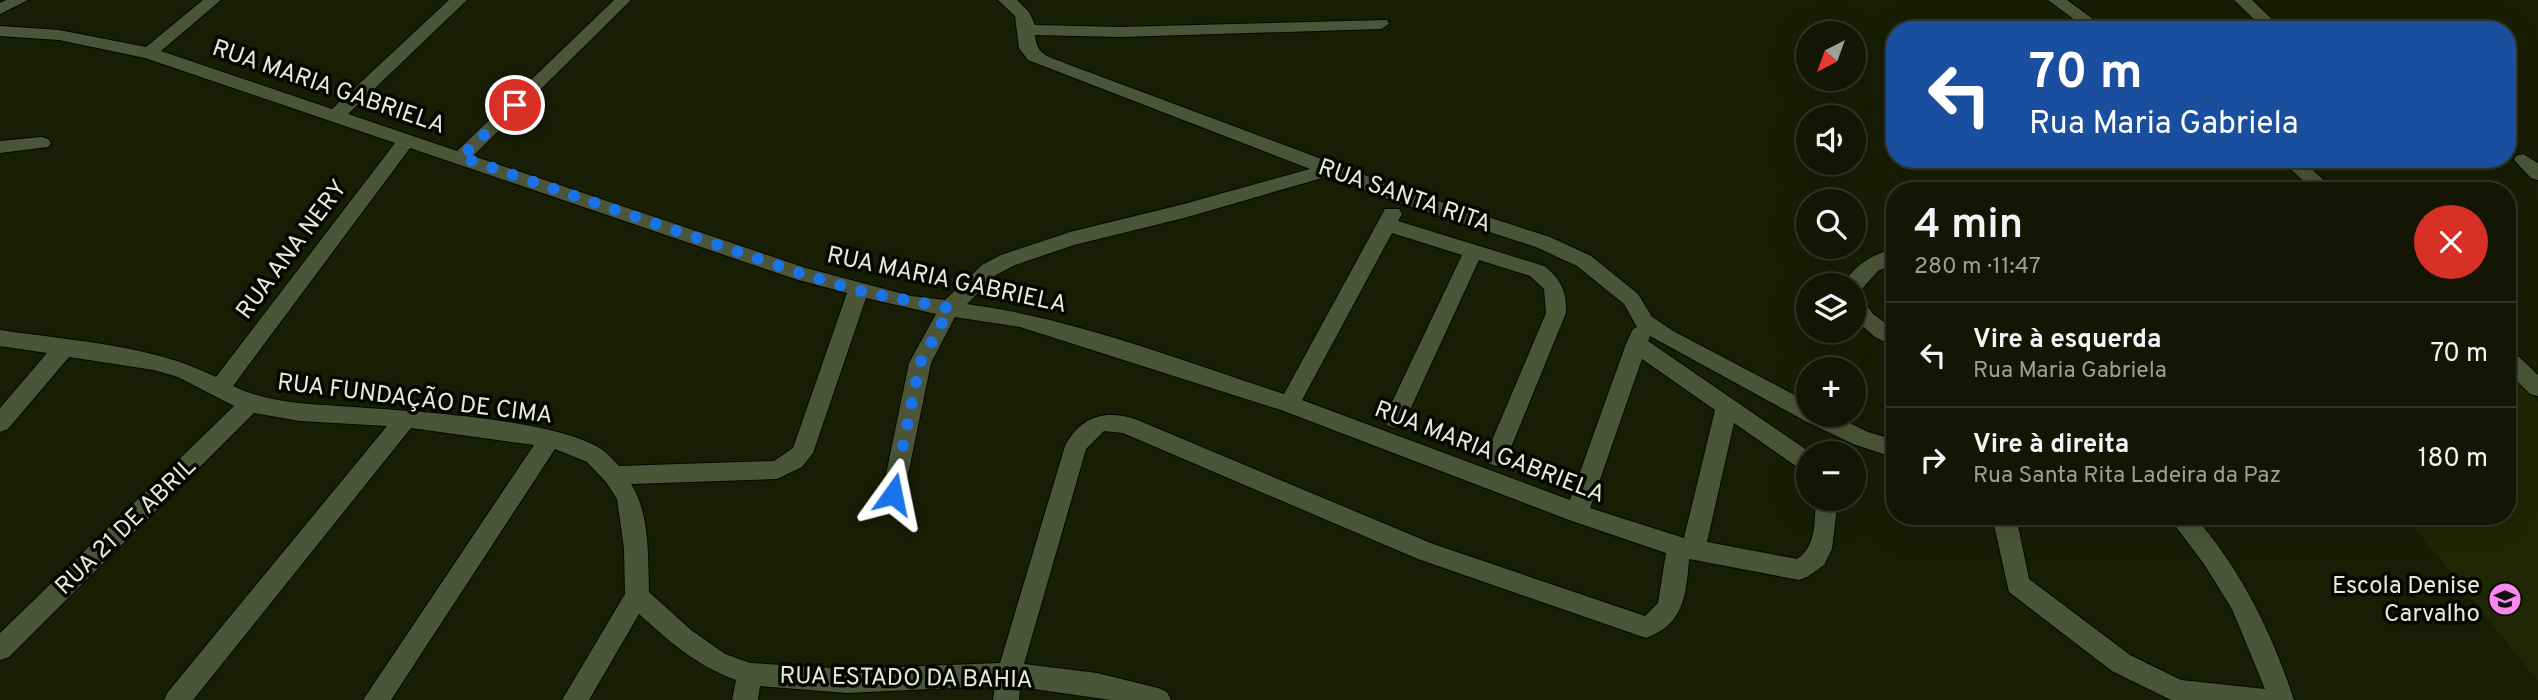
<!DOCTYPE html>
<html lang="pt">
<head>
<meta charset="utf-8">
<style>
  :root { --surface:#121603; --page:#1b1f0d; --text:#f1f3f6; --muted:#9c9f9a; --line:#313525 }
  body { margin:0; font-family:Overpass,sans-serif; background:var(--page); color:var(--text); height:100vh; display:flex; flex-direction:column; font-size:26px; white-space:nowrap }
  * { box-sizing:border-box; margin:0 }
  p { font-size:23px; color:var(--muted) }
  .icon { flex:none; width:38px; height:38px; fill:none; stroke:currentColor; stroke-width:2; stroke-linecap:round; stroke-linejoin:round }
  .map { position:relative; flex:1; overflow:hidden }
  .details { position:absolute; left:1886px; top:182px; width:630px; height:343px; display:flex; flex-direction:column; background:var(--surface); border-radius:28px; box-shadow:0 7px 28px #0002,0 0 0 2px var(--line) }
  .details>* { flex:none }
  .banner { position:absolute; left:1886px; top:21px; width:630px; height:147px; border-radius:28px; box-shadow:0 7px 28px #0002,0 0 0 2px var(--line); background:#1a4fa0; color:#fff; overflow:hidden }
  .needle { width:46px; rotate:221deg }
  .controls { position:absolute; left:1796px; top:21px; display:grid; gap:14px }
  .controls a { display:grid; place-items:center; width:70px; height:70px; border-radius:50%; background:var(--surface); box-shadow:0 7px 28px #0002,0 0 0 2px var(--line); font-size:35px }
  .pin { position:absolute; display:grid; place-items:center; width:60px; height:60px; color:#fff; margin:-30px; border:4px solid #fff; border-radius:50%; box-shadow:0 2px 7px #0007 }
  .me { position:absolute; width:77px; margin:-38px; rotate:12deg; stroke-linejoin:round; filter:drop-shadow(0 0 5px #0008) }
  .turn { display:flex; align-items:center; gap:24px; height:147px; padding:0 28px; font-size:32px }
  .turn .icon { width:91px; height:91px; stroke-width:2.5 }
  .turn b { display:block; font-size:49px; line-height:60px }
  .round { display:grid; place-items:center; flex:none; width:74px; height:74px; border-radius:37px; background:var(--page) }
  .overview { display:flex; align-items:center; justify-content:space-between; height:119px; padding:0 28px }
  h1 { font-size:42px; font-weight:600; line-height:52px }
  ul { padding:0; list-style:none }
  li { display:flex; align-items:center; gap:21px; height:105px; padding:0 28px; border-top:2px solid var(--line) }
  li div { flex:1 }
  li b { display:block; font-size:26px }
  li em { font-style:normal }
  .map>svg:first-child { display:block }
  .built { fill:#1f2704 }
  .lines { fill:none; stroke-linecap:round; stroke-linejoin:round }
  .minor-casing { stroke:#040800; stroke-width:2 }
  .minor { fill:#4d5538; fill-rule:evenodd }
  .route { stroke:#1a73e8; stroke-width:12; stroke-dasharray:0 21.6 }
  .labels { text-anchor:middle; stroke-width:7; stroke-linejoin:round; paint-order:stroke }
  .street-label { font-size:24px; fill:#e5ebda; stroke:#050701 }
  .poi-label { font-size:24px; fill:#e5ebda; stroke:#050701; text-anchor:end }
</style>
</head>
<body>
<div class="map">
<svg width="2538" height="700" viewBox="0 0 2538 700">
  <rect width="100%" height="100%" fill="#181e04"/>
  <path class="built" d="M2508 369 2538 402V681L2405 516H2508Z"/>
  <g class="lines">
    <defs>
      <path id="minor" d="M6 0H28L0 14V3Z
        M203 0H221L161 51 332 109 449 0H467L348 114 457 151 614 0H631L473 156 806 268 911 296 945 300 982 265 1001 255 1070 232 1184 204 1310 169 1028 60 1019 48 1015 16 998 0H1017L1029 12 1035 25 1120 27 1387 20 1389 24 1381 29 1120 37 1035 35C1037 57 1049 56 1067 64L1407 191 1550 237 1591 256 1638 294 1652 317 1675 332 1808 402V415H1833L1868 432 1895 440V458L1853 444 1805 421 1650 336 1648 341 1811 453H1808V472L1800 469 1734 423 1707 542 1797 559C1817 546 1814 521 1816 499H1838L1832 549 1824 565 1807 577 1799 580 1689 559C1686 596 1684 624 1646 638L1418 559 1123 433 1104 431 1086 449 1024 664 1097 673 1158 688 1167 692 1171 700H1111L1020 687 1019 700H993L995 686 847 693 760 686 758 700H732L736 680C697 666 670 642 639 614L589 700H562L625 594 624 548 617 499 606 482 587 462 555 449 391 700H363L534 445 411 428 193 700H164L168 692 387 426 300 421 254 413 9 657 0 660V633L234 406 178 377 154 370 69 357 8 429 0 432V408L47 353 0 346V330C71 341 150 344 216 377L395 143 145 58 59 40 0 36V26L59 30 146 47ZM410 148 795 279 847 293 793 448 774 461 619 466C614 461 609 455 604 451 561 419 409 411 353 407 312 404 270 404 233 386ZM1329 176 1393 201 1536 247 1577 266 1624 304 1637 327 1633 329 1626 344 1570 500 1302 400 1392 233 1462 255 1384 419 1387 425 1395 428 1403 425 1479 260 1530 276 1544 289 1546 313 1485 457 1488 463 1496 466 1504 463 1507 457 1566 313C1567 292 1561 279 1544 266L1398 221 1402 214 1399 209H1385L1284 394C1180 360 1076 319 967 304L996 275 1015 265 1074 245 1184 218ZM866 298 936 314 909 363 882 494 885 501 893 503 901 501 904 494 931 363 955 317 1020 327 1281 410 1569 520 1666 553 1658 603 1645 616 1433 544 1135 419C1104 409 1080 417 1065 446L1000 663 847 669 750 663 725 654 691 630 649 592C648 557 650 514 631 484L777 479 802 467 813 453ZM1642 359 1715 410 1684 538 1590 508Z
        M2048 0H2067L2108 30H2088Z
        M2234 0H2252L2283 30H2265Z
        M42 137 48 139 51 143 48 147 0 153V141Z
        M2523 154 2538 163V180L2531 178 2514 160 2516 156Z
        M2280 159H2301L2335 191H2314Z
        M1895 248V263L1878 271 1860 291 1853 293V285H1843C1855 264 1872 255 1895 248Z
        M1853 294 1860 296 1873 314 1895 330V347L1875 337 1854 319Z
        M2508 351 2515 353 2538 375V396L2530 394 2508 372Z
        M1992 516H2016L2029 579 2130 655 2181 680 2265 689 2232 609 2204 564 2168 516H2194C2241 569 2272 633 2294 700H2171L2112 671 2009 592Z"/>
    </defs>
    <use href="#minor" class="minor-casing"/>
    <use href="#minor" class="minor"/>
  </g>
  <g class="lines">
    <path class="route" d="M515 105 461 157 802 274 868 293 950 308 920 363 893 494"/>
  </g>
  <defs>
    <symbol id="school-disc" viewBox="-11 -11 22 22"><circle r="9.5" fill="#f788ec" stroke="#050701"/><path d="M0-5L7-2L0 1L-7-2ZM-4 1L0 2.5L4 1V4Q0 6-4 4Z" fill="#111"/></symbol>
  </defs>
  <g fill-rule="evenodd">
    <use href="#school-disc" x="2486" y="580" width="38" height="38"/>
  </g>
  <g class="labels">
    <g class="street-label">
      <text transform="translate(329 86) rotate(19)" y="8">RUA MARIA GABRIELA</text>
      <text transform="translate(1405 195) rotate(19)" y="8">RUA SANTA RITA</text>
      <text transform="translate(291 249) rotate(-53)" y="8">RUA ANA NERY</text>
      <text transform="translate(947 279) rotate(12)" y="8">RUA MARIA GABRIELA</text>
      <text transform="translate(415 398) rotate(7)" y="8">RUA FUNDAÇÃO DE CIMA</text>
      <text transform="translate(1490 451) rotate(21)" y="8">RUA MARIA GABRIELA</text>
      <text transform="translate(125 526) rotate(-44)" y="8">RUA 21 DE ABRIL</text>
      <text transform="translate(906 677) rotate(1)" y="8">RUA ESTADO DA BAHIA</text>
    </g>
    <g class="poi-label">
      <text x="2480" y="593">Escola Denise<tspan x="2480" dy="28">Carvalho</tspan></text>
    </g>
  </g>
</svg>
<div class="controls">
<a><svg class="needle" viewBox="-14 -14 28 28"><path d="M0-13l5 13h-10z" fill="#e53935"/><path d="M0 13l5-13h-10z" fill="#9c9f9a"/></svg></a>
<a><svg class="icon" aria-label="sound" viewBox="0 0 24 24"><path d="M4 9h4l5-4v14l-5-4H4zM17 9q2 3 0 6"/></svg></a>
<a><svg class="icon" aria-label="search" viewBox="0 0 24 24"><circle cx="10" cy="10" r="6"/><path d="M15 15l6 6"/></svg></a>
<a><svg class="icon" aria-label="layers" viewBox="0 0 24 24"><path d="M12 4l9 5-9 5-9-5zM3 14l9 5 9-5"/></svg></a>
<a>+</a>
<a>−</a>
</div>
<div class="pin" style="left:515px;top:105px;background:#d93025"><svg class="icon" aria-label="arrive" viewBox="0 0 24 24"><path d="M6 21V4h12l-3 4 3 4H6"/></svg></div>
<svg class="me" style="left:893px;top:494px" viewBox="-20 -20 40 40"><path d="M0-17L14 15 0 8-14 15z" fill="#1a73e8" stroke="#fff" stroke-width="4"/></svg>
<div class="banner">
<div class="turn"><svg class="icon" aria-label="left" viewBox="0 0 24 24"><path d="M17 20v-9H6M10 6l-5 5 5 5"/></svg><div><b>70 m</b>Rua Maria Gabriela</div></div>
</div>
<section class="details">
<div class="overview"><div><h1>4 min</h1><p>280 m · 11:47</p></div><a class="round" style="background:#d93025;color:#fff"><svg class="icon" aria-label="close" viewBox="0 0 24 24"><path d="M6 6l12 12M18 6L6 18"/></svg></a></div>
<ul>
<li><svg class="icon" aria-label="left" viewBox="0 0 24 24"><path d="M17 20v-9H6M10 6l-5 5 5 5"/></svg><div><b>Vire à esquerda</b><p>Rua Maria Gabriela</p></div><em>70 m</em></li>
<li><svg class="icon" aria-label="right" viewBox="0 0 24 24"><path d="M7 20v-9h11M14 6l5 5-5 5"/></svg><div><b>Vire à direita</b><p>Rua Santa Rita Ladeira da Paz</p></div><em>180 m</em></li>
</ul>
</section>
</div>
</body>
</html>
